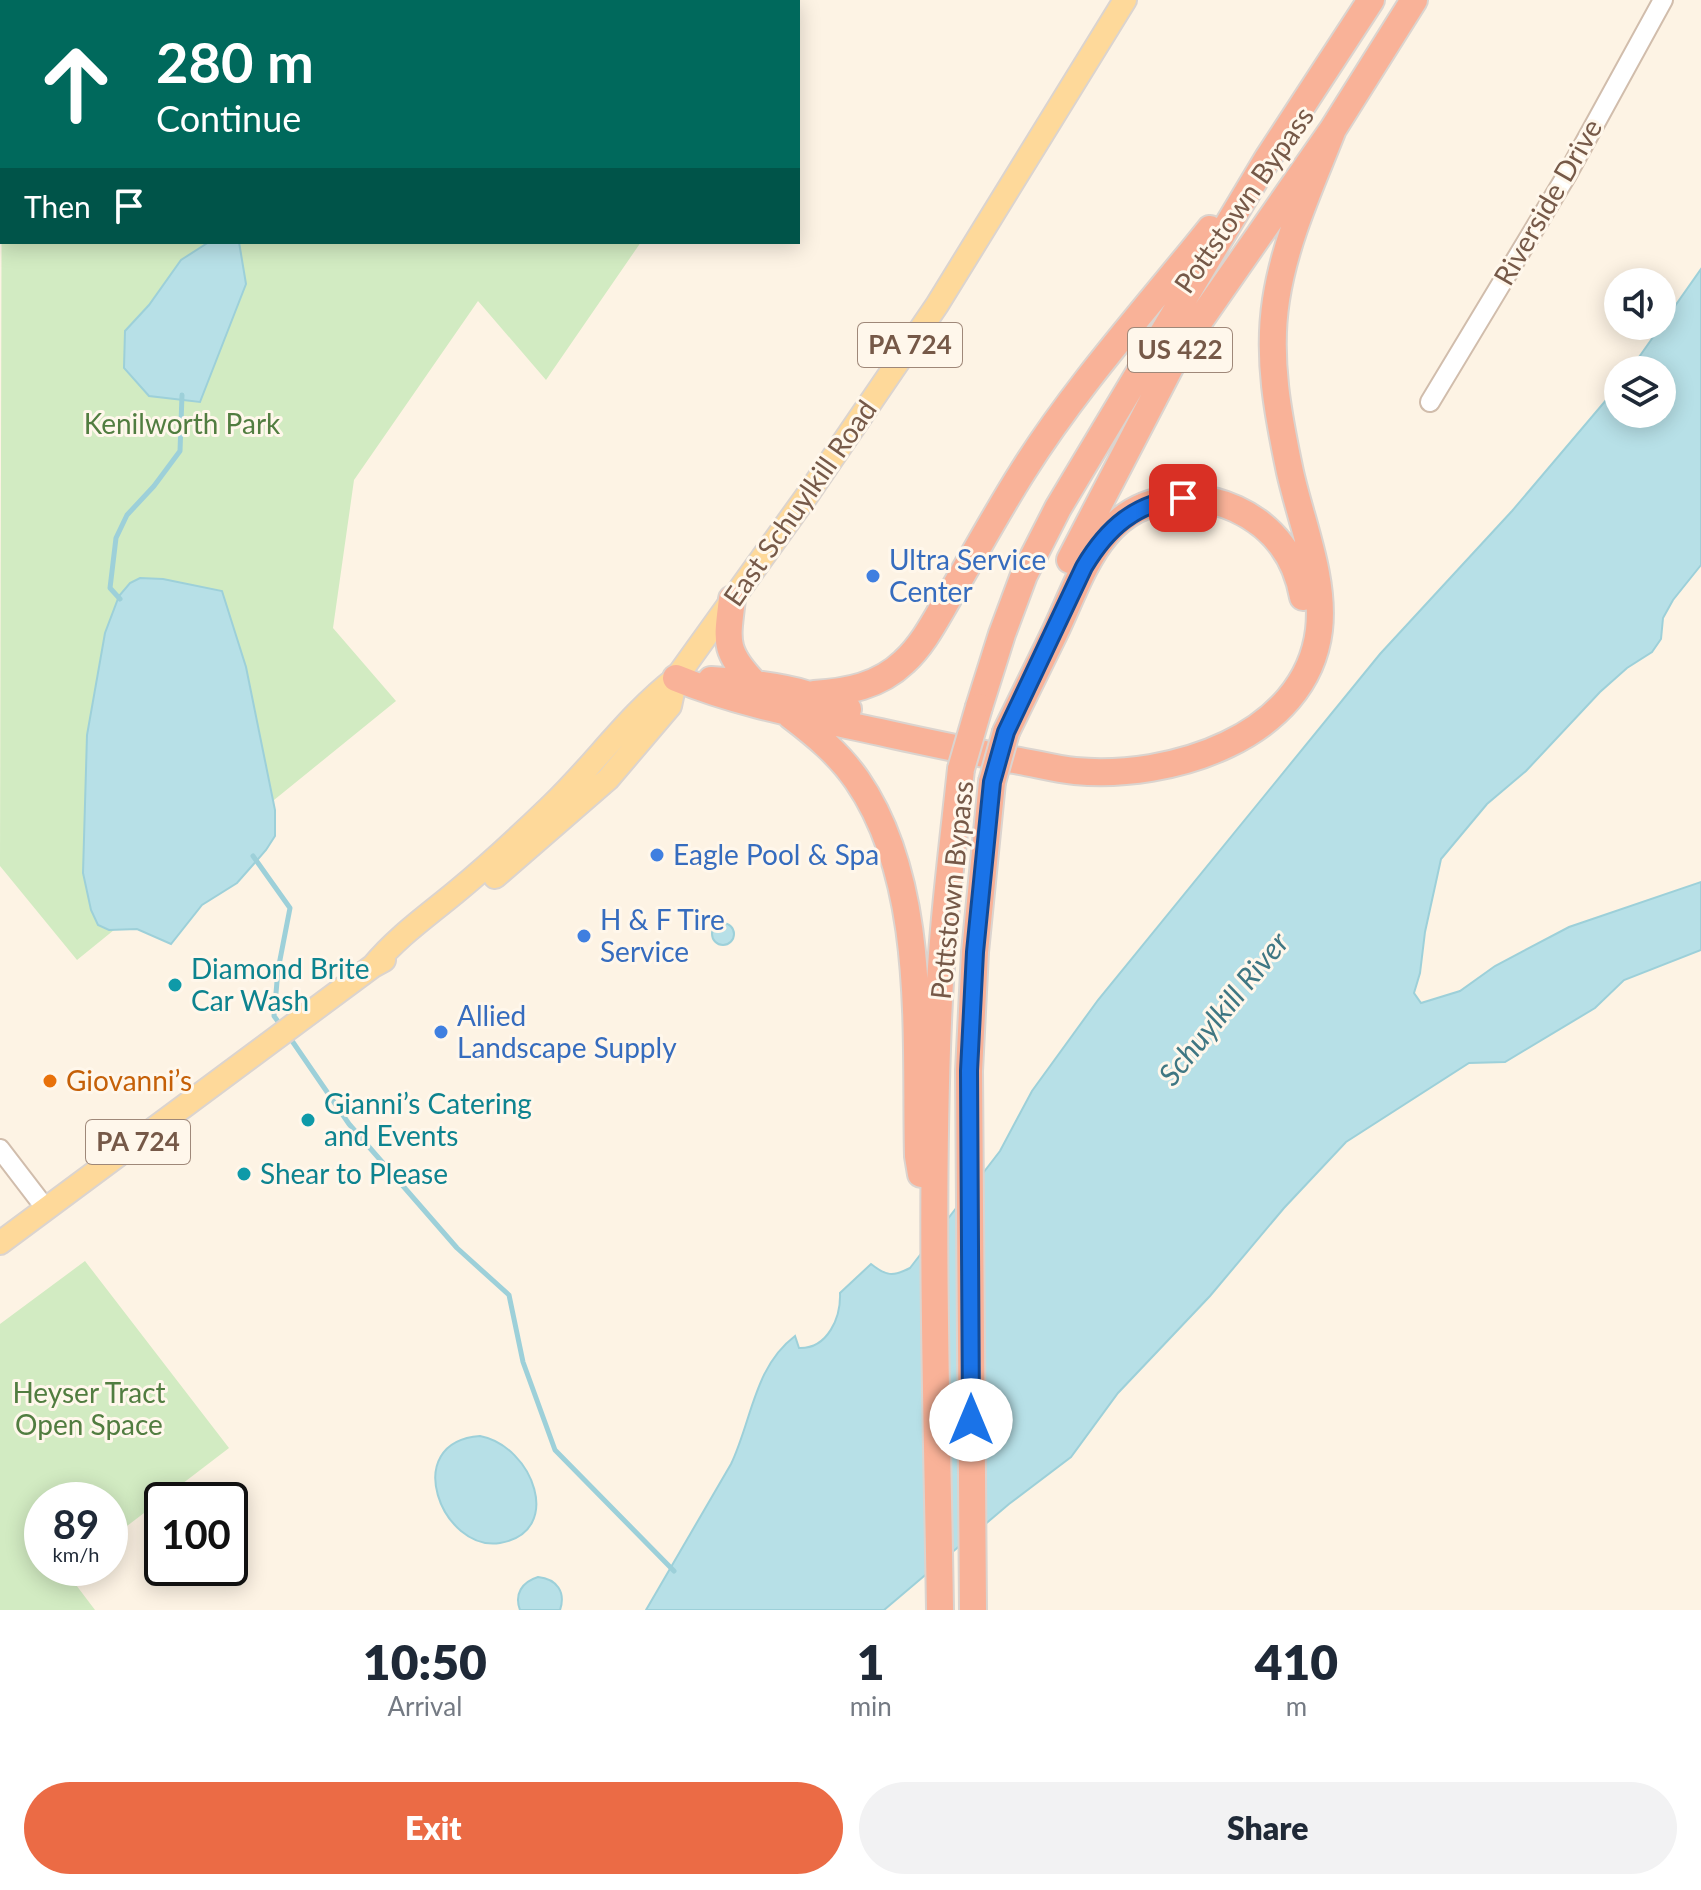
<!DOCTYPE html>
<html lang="en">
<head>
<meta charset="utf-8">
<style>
  :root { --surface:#fff; --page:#f2f2f3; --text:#1f2937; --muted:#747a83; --accent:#eb6b45 }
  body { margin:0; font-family:Lato,sans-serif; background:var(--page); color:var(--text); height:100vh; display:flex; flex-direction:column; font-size:30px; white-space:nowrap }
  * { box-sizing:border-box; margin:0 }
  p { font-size:26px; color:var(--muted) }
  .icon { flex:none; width:44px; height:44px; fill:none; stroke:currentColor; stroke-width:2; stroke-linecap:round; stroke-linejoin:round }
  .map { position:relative; height:1610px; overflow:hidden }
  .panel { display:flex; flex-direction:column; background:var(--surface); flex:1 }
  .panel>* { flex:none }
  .banner { position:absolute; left:0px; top:0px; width:800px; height:244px; box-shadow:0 4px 20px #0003; background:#00695c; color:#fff; overflow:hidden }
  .fabs { position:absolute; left:1604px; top:268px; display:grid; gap:16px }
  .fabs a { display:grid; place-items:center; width:72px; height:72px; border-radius:50%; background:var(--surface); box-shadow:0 4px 20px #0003; font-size:40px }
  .speed { position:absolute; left:24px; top:1482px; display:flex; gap:16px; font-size:40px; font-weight:700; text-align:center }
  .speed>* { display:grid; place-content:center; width:104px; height:104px; border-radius:50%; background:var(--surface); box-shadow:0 4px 20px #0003; line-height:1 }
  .speed small { font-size:20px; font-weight:400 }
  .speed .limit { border:4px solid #111; border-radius:12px; background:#fff; color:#111 }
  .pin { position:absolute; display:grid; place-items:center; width:68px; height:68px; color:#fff; margin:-34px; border-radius:16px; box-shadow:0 4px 12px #0006 }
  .me { position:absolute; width:88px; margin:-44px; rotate:0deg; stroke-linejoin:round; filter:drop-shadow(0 0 6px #0008) }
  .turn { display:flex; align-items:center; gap:28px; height:168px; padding:0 24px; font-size:36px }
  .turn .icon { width:104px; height:104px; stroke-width:2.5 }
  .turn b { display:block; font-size:56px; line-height:68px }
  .then { display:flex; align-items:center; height:76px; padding:0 24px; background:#0003; gap:16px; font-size:30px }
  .eta { display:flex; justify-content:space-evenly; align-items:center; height:136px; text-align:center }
  .eta b { font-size:48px; font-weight:800; line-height:56px }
  .action { display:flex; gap:16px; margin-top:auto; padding:16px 24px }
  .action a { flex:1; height:92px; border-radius:48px; background:var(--accent); color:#fff; font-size:32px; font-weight:800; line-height:92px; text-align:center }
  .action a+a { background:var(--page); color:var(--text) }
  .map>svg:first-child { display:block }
  .green { fill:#d2ebc2 }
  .water { fill:#b7e0e7; stroke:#9dd0d9; stroke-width:2 }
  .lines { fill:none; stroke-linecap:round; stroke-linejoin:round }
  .stream { stroke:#9dd0d9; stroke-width:5 }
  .minor-casing { stroke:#d1bdac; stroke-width:22 }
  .major-casing { stroke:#dbd4cf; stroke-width:26 }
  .highway-casing { stroke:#dbd4cf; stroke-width:30 }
  .minor { stroke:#fff; stroke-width:18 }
  .major { stroke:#fed99a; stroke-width:22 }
  .highway { stroke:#f9b298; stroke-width:26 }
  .highway-bridge-casing { stroke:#dbd4cf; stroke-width:30; stroke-linecap:butt }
  .highway-bridge { stroke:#f9b298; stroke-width:26 }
  .route-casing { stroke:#114b97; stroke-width:20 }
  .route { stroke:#1a73e8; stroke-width:14 }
  .shop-dot { fill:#3f7fe0; stroke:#fff7eb; stroke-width:3 }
  .culture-dot { fill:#0f9aa8; stroke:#fff7eb; stroke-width:3 }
  .food-dot { fill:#e8710a; stroke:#fff7eb; stroke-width:3 }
  .labels { text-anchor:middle; stroke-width:6; stroke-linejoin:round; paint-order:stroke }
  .shield { fill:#fff7eb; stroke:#9f8879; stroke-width:2 }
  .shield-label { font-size:26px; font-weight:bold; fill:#765948 }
  .street-label { font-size:28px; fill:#765948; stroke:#fff7eb }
  .park-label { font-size:28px; fill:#517d40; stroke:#fff7eb }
  .shop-label { font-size:28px; fill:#366cbe; stroke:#fff7eb; text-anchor:start }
  .culture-label { font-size:28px; fill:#0d838f; stroke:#fff7eb; text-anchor:start }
  .food-label { font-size:28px; fill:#c56008; stroke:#fff7eb; text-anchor:start }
  .water-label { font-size:30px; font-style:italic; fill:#3f7783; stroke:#fff7eb }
</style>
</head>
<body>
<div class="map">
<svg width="1701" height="1610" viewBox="0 0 1701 1610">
  <rect width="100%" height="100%" fill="#fdf3e4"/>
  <path class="green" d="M59 0H688L691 2H56Z
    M2 47V242H641L546 380 478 301 354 480 333 628 396 701 77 960 0 866Z
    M85 1261 229 1448 110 1539V1500H42V1568H72L67 1573 95 1610H0V1324Z"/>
  <path class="water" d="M209 242H239L246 284 200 402 149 396 124 368 125 331 149 305 181 260Z
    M1701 269V565L1673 600 1663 618 1661 639 1652 652 1627 668 1600 692 1526 771 1487 804 1441 859 1425 932 1420 973 1414 993 1421 1003 1460 991 1495 966 1569 927 1701 882V950L1624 980 1595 1008 1505 1062 1469 1063 1346 1142 1284 1208 1210 1296 1118 1393 1071 1457 1009 1504 884 1610H646L731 1464C752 1420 754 1367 795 1336L799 1348C828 1349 841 1317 840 1293L871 1264C886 1276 893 1277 910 1268L1000 1151 1032 1091 1098 1000 1380 654 1512 511 1618 386V414H1662V370H1630Z
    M140 578 163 579 222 591 246 667 275 810V836L266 850 237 883 202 905 171 944 137 929 109 930 98 925 91 910 83 873 87 735 105 633 119 596 130 583Z
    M712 934a11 11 0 1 1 22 0a11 11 0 1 1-22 0Z
    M480 1436C533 1446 565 1532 500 1543 442 1552 399 1442 480 1436Z
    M538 1577C557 1579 566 1592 560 1610H520C514 1594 522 1582 538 1577Z"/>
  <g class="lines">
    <path class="stream" d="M253 0V2
      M120 599 110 588 116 538 127 515 154 486 180 451 182 395
      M253 856 290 908 278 970 274 1016 282 1027
      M288 1035 349 1124 457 1248 509 1295 523 1362 555 1450 674 1571"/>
    <defs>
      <path id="minor" d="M1430 402 1568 173 1663 0
        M0 1149 46 1209"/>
      <path id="major" d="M495 877 608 779 670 706 676 678
        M373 966C397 937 427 916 456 892 489 865 521 835 552 805 594 765 630 713 676 678L806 497 937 305 1125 0
        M0 1243 373 966 384 960"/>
      <path id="highway" d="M1070 560 1178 352 1333 129 1414 0
        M732 599C727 641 723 651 755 684
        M676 678C741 705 811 717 880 732 924 742 969 751 1014 760 1034 763 1054 769 1075 771 1169 780 1306 738 1319 630 1325 578 1301 522 1290 472 1278 415 1267 358 1276 300 1285 240 1311 185 1333 129
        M711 680C742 682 776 685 806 694 820 699 832 706 848 709
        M814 694C847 692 879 686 904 662 923 645 936 619 949 597 974 555 997 512 1023 471 1077 385 1146 309 1210 229
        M979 707 1002 634 1024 575 1058 508 1268 158 1371 0
        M791 716C816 735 839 754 857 780 928 883 915 1037 918 1156L921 1174
        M1006 732C1022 699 1038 667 1054 634 1082 576 1100 503 1177 499 1198 497 1217 500 1236 509 1273 526 1296 557 1303 597
        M940 1610C937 1414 930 1218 938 1022 941 937 952 853 961 769
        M973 1610 969 1071 975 952 992 782"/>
    </defs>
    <use href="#minor" class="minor-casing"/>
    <use href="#major" class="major-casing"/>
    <use href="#highway" class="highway-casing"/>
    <use href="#minor" class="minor"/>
    <use href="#major" class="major"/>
    <use href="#highway" class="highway"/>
    <defs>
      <path id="highway-bridge" d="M961 769 979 707
        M992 782 1006 732"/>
    </defs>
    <use href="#highway-bridge" class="highway-bridge-casing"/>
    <use href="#highway-bridge" class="highway-bridge"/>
  </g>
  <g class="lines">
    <defs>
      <path id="route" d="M971 1420 969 1071 975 952 992 782 1006 732 1084 567C1107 528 1136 502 1183 498"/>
    </defs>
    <use href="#route" class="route-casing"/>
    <use href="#route" class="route"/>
  </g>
  <g class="shop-dot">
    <circle cx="873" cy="576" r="8"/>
    <circle cx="657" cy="855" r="8"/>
    <circle cx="584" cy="936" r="8"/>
    <circle cx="441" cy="1032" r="8"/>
  </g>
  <g class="culture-dot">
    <circle cx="175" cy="985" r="8"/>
    <circle cx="308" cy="1120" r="8"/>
    <circle cx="244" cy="1174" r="8"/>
  </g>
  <circle class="food-dot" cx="50" cy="1081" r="8"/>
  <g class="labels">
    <g class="shield">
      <rect x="858" y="323" width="104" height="44" rx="6"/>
      <rect x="1128" y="328" width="104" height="44" rx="6"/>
      <rect x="86" y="1120" width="104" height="44" rx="6"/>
    </g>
    <g class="shield-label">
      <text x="910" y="354">PA 724</text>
      <text x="1180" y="359">US 422</text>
      <text x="138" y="1151">PA 724</text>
    </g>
    <g class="street-label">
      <text transform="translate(1244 200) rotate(-55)" y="10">Pottstown Bypass</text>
      <text transform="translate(1548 202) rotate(-60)" y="10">Riverside Drive</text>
      <text transform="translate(800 503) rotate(-55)" y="10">East Schuylkill Road</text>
      <text transform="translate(952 890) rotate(-84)" y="10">Pottstown Bypass</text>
    </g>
    <g class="park-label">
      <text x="182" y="434">Kenilworth Park</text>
      <text x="89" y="1403">Heyser Tract<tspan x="89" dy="32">Open Space</tspan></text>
    </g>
    <g class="shop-label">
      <text x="889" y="570">Ultra Service<tspan x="889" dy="32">Center</tspan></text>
      <text x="673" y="865">Eagle Pool &amp; Spa</text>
      <text x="600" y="930">H &amp; F Tire<tspan x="600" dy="32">Service</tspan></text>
      <text x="457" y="1026">Allied<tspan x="457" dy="32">Landscape Supply</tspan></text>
    </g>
    <g class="culture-label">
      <text x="191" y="979">Diamond Brite<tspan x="191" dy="32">Car Wash</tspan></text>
      <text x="324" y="1114">Gianni’s Catering<tspan x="324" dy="32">and Events</tspan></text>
      <text x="260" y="1184">Shear to Please</text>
    </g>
    <g class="food-label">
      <text x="66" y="1091">Giovanni’s</text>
    </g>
    <g class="water-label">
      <text transform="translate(1224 1009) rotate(-51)" y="10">Schuylkill River</text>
    </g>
  </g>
</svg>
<div class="fabs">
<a><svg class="icon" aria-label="sound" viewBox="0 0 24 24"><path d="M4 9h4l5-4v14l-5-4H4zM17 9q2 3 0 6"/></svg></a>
<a><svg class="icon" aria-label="layers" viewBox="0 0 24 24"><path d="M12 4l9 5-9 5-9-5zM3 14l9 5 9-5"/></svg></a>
</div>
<div class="speed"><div>89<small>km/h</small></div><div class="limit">100</div></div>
<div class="pin" style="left:1183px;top:498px;background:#d93025"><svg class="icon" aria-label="arrive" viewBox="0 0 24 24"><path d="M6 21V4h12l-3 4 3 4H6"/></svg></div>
<svg class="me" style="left:971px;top:1420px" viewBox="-20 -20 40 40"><circle r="19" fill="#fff"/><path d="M0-13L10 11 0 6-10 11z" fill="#1a73e8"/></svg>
<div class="banner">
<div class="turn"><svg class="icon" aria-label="ahead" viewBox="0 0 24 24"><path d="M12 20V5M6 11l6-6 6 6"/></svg><div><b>280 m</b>Continue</div></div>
<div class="then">Then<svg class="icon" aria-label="arrive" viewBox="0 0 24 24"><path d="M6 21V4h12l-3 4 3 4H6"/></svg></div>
</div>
</div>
<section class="panel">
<div class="eta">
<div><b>10:50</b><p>Arrival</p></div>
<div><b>1</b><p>min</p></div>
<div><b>410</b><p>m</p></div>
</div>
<div class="action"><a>Exit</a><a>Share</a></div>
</section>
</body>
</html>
